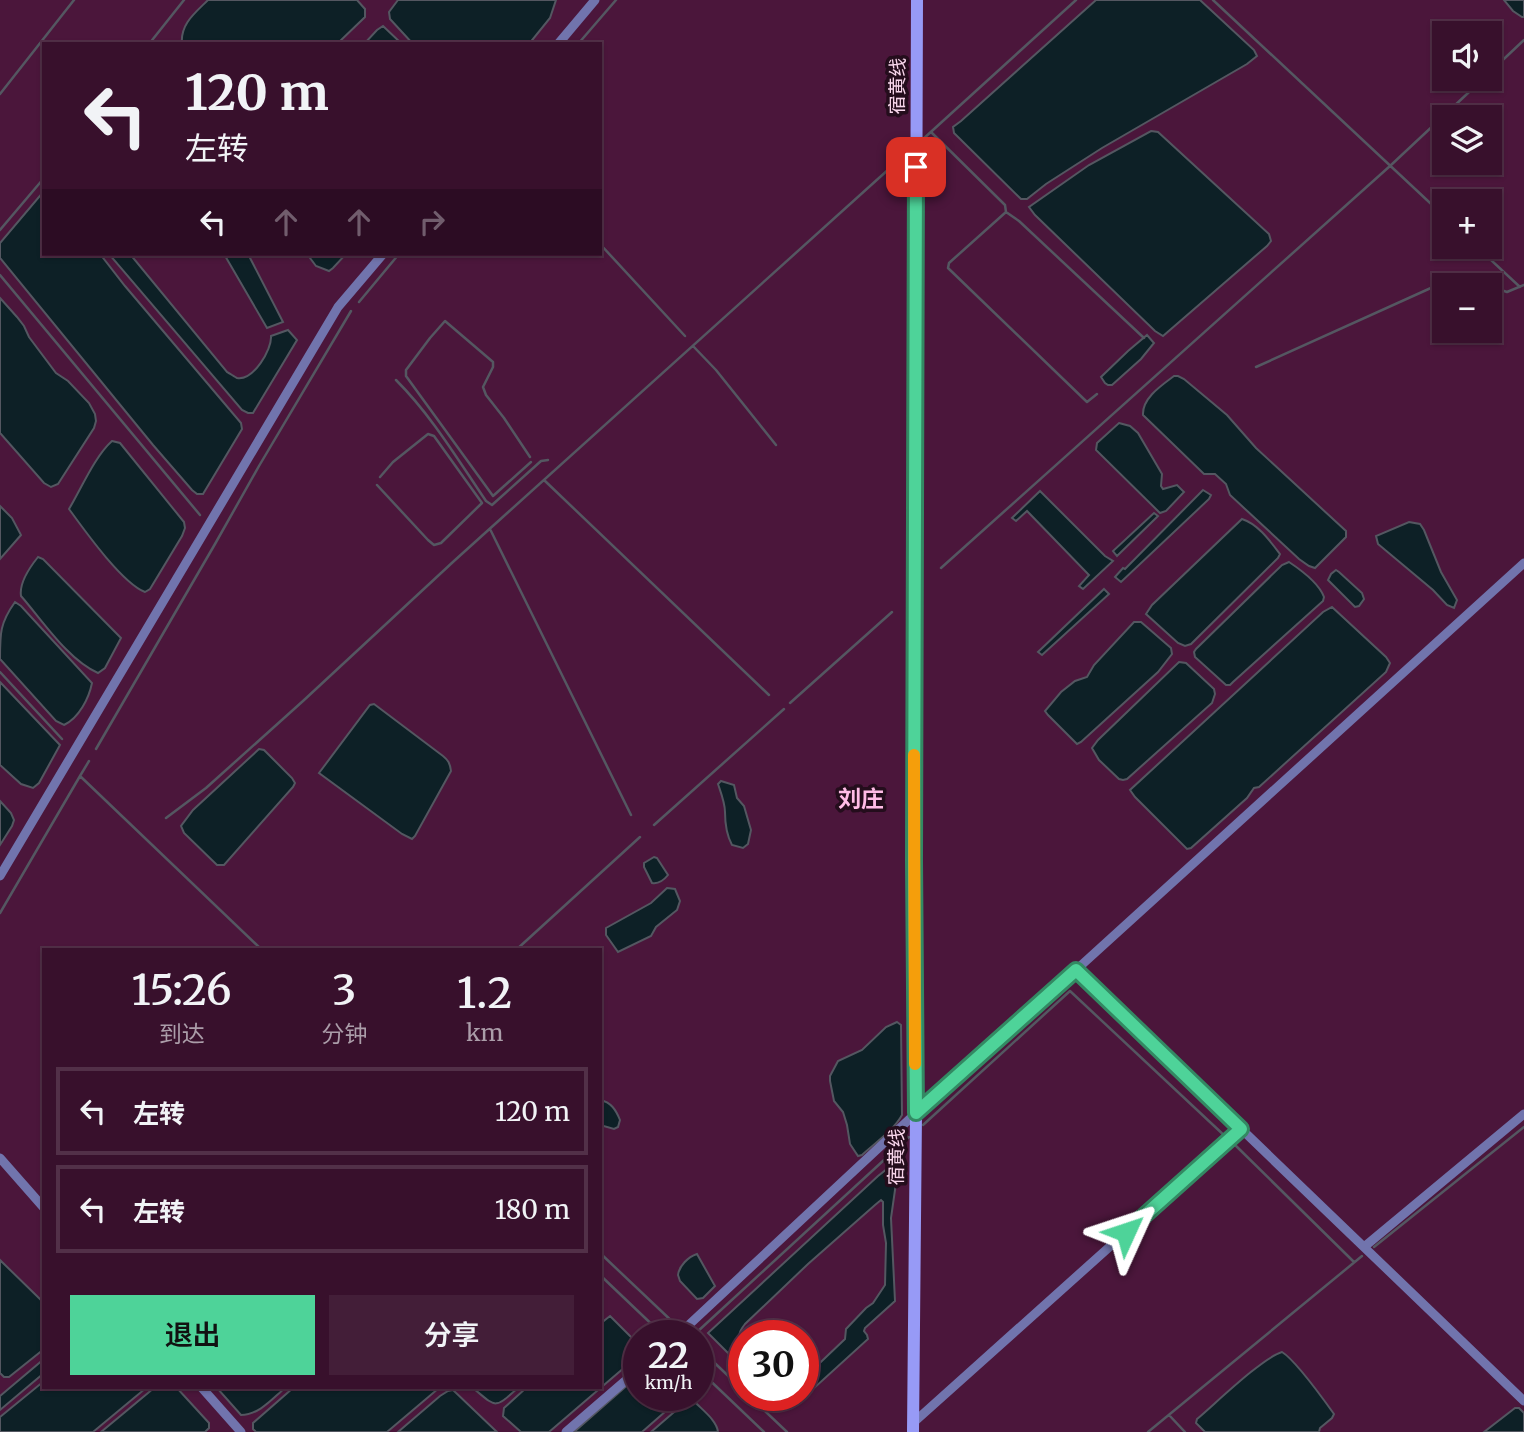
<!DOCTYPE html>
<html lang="zh">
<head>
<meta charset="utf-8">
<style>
  :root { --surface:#38102c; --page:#431e38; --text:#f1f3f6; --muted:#ab9da9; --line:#523048; --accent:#4ed399 }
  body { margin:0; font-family:Merriweather,"Noto Sans SC",serif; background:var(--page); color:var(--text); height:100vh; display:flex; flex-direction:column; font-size:26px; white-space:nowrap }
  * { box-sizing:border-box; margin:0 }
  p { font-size:23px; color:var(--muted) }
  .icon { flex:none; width:38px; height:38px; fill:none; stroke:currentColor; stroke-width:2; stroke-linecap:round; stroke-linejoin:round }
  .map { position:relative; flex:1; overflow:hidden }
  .drawer { position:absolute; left:42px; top:948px; width:560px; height:441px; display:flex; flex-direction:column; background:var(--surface); border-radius:0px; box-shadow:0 2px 5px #0004,0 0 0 2px var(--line) }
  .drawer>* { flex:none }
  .guide { position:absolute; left:42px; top:42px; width:560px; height:214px; border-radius:0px; box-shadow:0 2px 5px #0004,0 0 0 2px var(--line); background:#38102c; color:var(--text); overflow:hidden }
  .buttons { position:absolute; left:1432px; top:21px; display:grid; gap:14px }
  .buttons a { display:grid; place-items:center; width:70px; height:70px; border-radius:0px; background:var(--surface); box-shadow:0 2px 5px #0004,0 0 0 2px var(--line); font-size:35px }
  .speed { position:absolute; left:623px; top:1320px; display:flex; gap:14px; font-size:35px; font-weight:700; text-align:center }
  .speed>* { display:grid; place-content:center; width:91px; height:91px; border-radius:50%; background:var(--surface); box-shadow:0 2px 5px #0004,0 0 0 2px var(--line); line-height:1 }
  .speed small { font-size:18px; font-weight:400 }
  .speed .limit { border:10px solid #d22; background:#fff; color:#111 }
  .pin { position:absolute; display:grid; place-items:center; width:60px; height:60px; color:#fff; margin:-30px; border-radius:14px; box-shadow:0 4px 10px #0006 }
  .me { position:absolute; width:77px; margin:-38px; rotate:48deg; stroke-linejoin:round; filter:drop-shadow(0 0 5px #0008) }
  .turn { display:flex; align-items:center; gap:24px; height:147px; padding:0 28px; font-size:32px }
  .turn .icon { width:91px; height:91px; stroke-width:2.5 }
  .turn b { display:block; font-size:49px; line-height:60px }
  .lanes { display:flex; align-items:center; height:66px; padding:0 28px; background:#0003; justify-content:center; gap:35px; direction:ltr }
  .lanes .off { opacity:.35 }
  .eta { display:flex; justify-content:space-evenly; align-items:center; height:119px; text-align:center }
  .eta b { font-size:42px; font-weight:600; line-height:49px }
  .cta { display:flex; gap:14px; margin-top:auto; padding:14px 28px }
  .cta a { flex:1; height:80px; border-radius:0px; background:var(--accent); color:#111; font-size:28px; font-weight:600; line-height:80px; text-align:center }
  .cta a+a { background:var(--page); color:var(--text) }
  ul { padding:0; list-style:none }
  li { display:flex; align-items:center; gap:21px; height:88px; margin:0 14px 10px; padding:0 14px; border:4px solid var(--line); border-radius:0px }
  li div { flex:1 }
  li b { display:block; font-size:26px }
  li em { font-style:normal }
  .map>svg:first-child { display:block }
  .water { fill:#0d2026; stroke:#545761; stroke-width:2 }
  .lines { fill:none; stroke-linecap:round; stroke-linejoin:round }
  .stream { stroke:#545761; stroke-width:2.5 }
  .street { stroke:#7174ad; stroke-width:9 }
  .secondary { stroke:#979af6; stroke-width:12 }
  .route-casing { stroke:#338963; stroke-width:18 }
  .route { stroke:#4ed399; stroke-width:12 }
  .slow { stroke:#f59e0b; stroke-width:12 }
  .labels { text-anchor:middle; stroke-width:7; stroke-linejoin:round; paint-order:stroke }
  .street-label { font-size:19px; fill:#f8d6eb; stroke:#240d1c }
  .quarter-label { font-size:23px; font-weight:bold; fill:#ffbce6; stroke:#240d1c }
</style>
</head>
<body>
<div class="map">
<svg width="1524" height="1432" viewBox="0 0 1524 1432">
  <rect width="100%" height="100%" fill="#4b163b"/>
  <path class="water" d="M208 0H357L365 9V17L337 44H182C180 24 195 13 208 0Z
    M398 0H556L550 18 529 44H413L390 19 389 12Z
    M1096 0H1200L1254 50 1257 56 1247 64 1102 148 1046 184 1027 199H1021L954 133 953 127 961 121Z
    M1504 0H1524V17H1522L1513 11Z
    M383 26 402 44H364L377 30Z
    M1151 131 1158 132 1269 234 1271 241 1267 246 1163 336 1155 331 1035 215 1029 207 1089 165Z
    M44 191V254H100L125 286 241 423 242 429 203 494H197L192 490 153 445 0 258V243Z
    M109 254H130L227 372C229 373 235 377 237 378 253 381 272 350 271 336L288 330 297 340 253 413H248L242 410Z
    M224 254H248L283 322 267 328Z
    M307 254H346L333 268 329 271 316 266Z
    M0 298 17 317 24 326 29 337 56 373 68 381 89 403 95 414 96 421 94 428 58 484 51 487 44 483 0 433Z
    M1147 335 1154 343 1141 359 1112 385H1108L1105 383 1101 377 1128 351Z
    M1174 376H1178L1184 379 1227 415 1256 448 1346 531V537L1315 568 1309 566 1299 559 1230 495 1226 484 1215 474H1204L1143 415C1142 398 1162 385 1174 376Z
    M1119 423 1130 426 1138 433 1162 474 1161 486 1163 489 1177 485 1184 492 1166 511 1160 513 1096 450 1097 443Z
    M112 441 120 443 184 522 185 528 182 536 150 589 145 592C122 583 85 531 69 509 81 489 95 456 112 441Z
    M1203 490 1211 495 1209 499 1121 582 1115 577 1123 568 1125 569Z
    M1040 491 1105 556 1113 561 1083 589 1079 586 1089 575 1027 511 1016 521 1012 518Z
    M0 506 12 518 21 535 0 559Z
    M1154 513 1158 516 1117 556 1113 551Z
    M1242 519C1258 524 1270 541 1280 554L1278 558 1191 644 1185 646 1178 643 1146 614 1152 605Z
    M1409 522 1420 524 1424 530 1441 572 1457 600 1454 608 1447 605 1433 590 1378 544 1376 536Z
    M38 557 43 559 121 638 105 668 98 673C68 660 42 620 21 596 19 583 30 567 38 557Z
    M1289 562C1301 570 1319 583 1324 597L1323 601 1233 682 1230 685H1226L1195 657 1194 652 1196 649 1282 565Z
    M1336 570 1339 572 1362 593 1364 599 1359 606 1355 607 1328 580 1331 574Z
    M1104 589 1109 594 1042 655 1038 652Z
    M15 602 21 606 92 683C89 698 79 718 64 725L56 721 0 659C0 633 0 623 15 602Z
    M1332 607 1386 657 1390 663 1386 672 1259 787 1254 788 1247 798 1191 848 1187 849 1135 797 1130 790 1323 612Z
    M1134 622H1141L1171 648 1172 654 1158 672 1081 742 1077 744 1048 715 1045 711 1061 692 1075 681 1087 677 1094 665Z
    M1179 662 1186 663 1214 689 1215 694 1212 703 1127 779 1123 780 1119 779 1099 760 1092 748 1098 740Z
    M0 682 60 745 39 783 33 788 21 784 0 765Z
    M374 704 443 756C448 760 450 763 451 771L415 836 412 839 402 834 319 773 370 705Z
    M259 749 264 750 292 778 295 783 293 787 224 865H217L184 833 181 826 193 810Z
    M721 781 734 785 737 798 744 806 751 830 748 844 743 848 732 845C726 834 725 823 725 812 725 803 721 793 718 784Z
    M0 801 11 813 14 820 12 826 0 845Z
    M654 857 657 858 668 875C664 880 658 884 652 883L644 867V863Z
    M667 888 675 889 680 901 677 910 656 927 651 936 618 952 606 935V928L651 903Z
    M897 1022 901 1025 902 1115C894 1130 875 1143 862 1155L858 1156 850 1144 847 1125 843 1112 834 1101 830 1081V1076L838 1061 862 1050 886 1027Z
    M600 1100C611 1102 616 1110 620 1120L618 1127 614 1129 600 1125Z
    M892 1165H894L898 1169 891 1218 895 1301 865 1328 864 1331 867 1335 868 1339 802 1399C788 1408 783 1405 770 1395H803V1379L845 1339 846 1329 866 1308 873 1303 885 1285 886 1243 883 1225V1202L881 1200 875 1205 808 1264 745 1324C734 1338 742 1338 744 1351 744 1357 744 1363 744 1369L708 1333 878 1176Z
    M697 1254 715 1286 703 1298 697 1299 680 1281 678 1275C679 1266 688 1257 697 1254Z
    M0 1260 44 1303V1349L9 1377H4L0 1373Z
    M610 1316 639 1345V1355L549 1432H521L503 1416 504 1408 526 1388H600V1324Z
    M1282 1352C1295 1360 1324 1400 1334 1414L1332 1418 1320 1428 1319 1432H1205L1196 1423 1197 1419C1215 1404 1262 1358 1282 1352Z
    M44 1359V1373L0 1410V1396Z
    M639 1375V1395H683V1396L642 1432H574Z
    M44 1381V1388H146L93 1432H0V1417Z
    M154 1388H177L209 1423V1428L205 1432H101Z
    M217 1388H285C272 1399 259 1415 241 1415Z
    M293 1388H439L387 1432H256L253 1429V1423Z
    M473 1388H518C494 1409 497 1408 473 1388Z
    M453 1390 497 1432H398L440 1396 448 1391Z
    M688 1400H693C701 1409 717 1420 718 1432H651Z
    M1515 1408H1519L1524 1413V1432H1484Z"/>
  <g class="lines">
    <path class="stream" d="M1213 0 1444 216
      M149 44 184 0
      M578 44 616 0
      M1489 73 1524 40
      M0 94 74 0
      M931 132 1005 205 1006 212
      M922 140 1076 0
      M0 230 44 178
      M600 244 685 336
      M1477 247 1520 287
      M0 275 200 515
      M1489 286 1507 292 1524 285
      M359 302 399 254
      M693 346 716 370 776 445
      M1256 367 1453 278H1468L1486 285
      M396 380C432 416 458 460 486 501L492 505 541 461 548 460
      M1097 394 1087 402 948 268 949 263 1006 212 1019 221 1144 338
      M530 457 504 418 486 395 483 387 493 367V362L445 321 430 338 406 370V376L493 496 531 462
      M544 480 769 695
      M377 485 428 540 434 545 441 543 482 503 434 436 428 434 393 462 380 477
      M490 529 631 815
      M941 568 1390 166 1483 79
      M0 672 62 739
      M790 703 892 612
      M96 749 215 544 259 466 351 311
      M80 776 89 761
      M166 818 206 788 303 701 454 561 910 150
      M654 825 784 709
      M0 913 80 776 262 950
      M516 950 640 837
      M923 1125 1070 991 1227 1138
      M1232 1142 1354 1262
      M1374 1247 1524 1127
      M600 1253 677 1326
      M600 1275 663 1335
      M697 1332 909 1137
      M698 1347 744 1391
      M698 1369 764 1432
      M748 1395 787 1432
      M1169 1415 1185 1432
      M1148 1432 1362 1256"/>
    <path class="street" d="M558 44 595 0
      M0 876 338 307 383 254
      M1076 970 1524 563
      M0 1158 44 1208
      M1364 1247 1524 1114
      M678 1335 916 1113 1076 970 1524 1401
      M202 1388 241 1432
      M913 1423 1241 1129
      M566 1432 639 1369"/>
    <path class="secondary" d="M913 1432 916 1113 914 860 917 0"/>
  </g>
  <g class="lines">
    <defs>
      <path id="route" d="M916 167 914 860 916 1113 1076 970 1241 1129 1126 1232"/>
    </defs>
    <use href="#route" class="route-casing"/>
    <use href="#route" class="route"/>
    <path class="slow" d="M914 755 915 1064"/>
  </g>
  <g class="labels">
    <g class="street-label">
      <text transform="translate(897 86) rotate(-90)" y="7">宿黄线</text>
      <text transform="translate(896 1157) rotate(-89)" y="7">宿黄线</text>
    </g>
    <g class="quarter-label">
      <text x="861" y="807">刘庄</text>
    </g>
  </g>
</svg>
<div class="buttons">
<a><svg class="icon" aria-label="sound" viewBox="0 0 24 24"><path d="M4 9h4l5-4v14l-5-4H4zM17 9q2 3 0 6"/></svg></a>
<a><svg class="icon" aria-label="layers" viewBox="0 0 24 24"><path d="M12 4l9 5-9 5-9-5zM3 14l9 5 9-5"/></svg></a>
<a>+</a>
<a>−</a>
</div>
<div class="speed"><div>22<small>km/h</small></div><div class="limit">30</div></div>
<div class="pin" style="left:916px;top:167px;background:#d93025"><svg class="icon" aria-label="arrive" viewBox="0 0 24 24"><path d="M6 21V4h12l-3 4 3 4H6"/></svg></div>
<svg class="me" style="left:1126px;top:1232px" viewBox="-20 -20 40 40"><path d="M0-17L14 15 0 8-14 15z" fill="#4ed399" stroke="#fff" stroke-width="4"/></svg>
<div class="guide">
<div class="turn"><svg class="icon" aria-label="left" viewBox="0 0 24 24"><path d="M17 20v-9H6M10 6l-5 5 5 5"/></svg><div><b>120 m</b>左转</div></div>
<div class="lanes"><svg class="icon" aria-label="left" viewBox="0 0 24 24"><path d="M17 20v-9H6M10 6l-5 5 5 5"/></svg><svg class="icon off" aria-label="ahead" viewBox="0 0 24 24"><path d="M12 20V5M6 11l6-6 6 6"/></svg><svg class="icon off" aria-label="ahead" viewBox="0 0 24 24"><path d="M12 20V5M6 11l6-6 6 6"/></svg><svg class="icon off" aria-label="right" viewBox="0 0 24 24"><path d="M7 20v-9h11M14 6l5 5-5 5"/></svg></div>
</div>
<section class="drawer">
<div class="eta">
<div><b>15:26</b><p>到达</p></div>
<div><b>3</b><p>分钟</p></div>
<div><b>1.2</b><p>km</p></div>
</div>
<ul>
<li><svg class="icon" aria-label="left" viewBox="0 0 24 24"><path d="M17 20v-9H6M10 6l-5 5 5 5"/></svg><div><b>左转</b></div><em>120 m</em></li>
<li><svg class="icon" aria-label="left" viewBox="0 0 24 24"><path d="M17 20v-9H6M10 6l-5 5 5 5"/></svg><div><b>左转</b></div><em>180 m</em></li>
</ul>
<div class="cta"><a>退出</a><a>分享</a></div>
</section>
</div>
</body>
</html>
